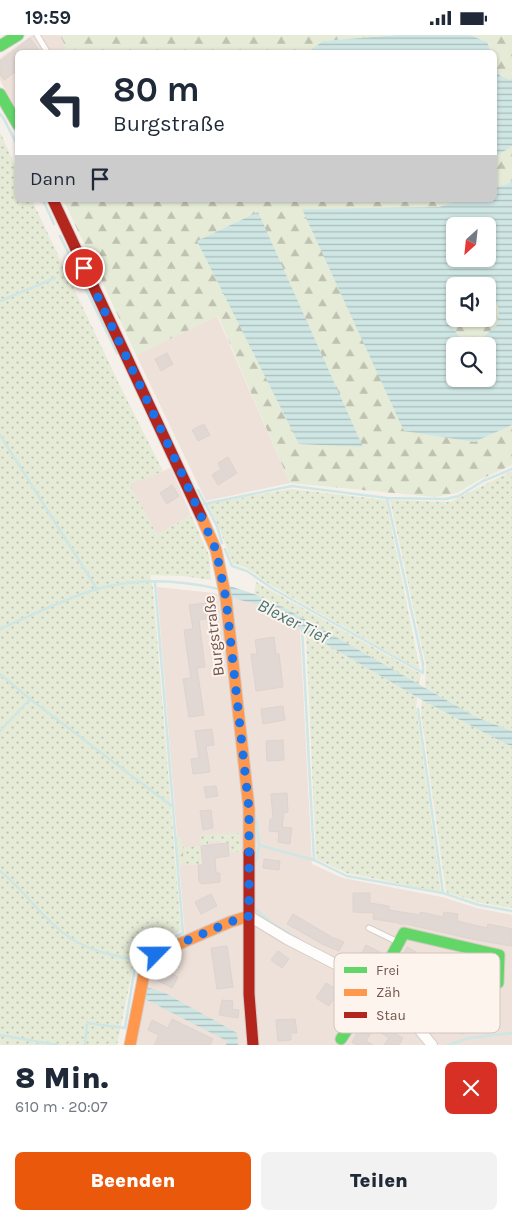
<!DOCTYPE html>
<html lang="de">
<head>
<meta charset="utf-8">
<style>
  :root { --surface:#fff; --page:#f2f2f3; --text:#1f2937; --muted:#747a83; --accent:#ea580c }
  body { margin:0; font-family:Karla,sans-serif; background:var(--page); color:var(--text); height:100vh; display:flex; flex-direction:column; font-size:19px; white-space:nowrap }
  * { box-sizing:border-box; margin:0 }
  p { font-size:16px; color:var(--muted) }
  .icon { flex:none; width:28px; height:28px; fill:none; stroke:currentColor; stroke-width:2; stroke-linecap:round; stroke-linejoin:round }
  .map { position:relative; height:1010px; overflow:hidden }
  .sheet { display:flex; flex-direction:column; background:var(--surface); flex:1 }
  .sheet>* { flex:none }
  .banner { position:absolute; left:15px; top:15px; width:482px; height:152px; border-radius:8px; box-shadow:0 1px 4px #0004; background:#fff; color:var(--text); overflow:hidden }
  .needle { width:32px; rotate:207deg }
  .controls { position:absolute; left:446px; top:182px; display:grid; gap:10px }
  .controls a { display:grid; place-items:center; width:50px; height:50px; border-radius:8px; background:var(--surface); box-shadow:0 1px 4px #0004; font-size:25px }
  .pin { position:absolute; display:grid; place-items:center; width:42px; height:42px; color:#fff; margin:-21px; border:2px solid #fff; border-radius:50%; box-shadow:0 1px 5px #0007 }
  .me { position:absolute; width:55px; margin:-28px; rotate:67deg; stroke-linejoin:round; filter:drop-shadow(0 0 4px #0008) }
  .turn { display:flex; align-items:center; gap:18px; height:105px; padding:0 15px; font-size:22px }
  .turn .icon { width:65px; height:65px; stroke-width:2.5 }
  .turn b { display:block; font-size:35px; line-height:42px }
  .then { display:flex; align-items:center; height:48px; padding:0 15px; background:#0003; gap:10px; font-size:19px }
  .round { display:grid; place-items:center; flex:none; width:52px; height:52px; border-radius:8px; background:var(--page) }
  .overview { display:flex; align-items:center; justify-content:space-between; height:85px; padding:0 15px }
  h1 { font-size:30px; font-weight:800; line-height:38px }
  .primary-button { display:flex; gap:10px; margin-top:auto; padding:10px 15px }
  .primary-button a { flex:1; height:58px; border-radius:8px; background:var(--accent); color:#fff; font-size:20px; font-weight:800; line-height:58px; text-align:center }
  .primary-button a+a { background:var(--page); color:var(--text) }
  .status { display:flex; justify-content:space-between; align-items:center; height:35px; padding:0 25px; background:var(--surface); direction:ltr }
  .status svg { height:14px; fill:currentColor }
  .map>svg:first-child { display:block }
  .residential { fill:#eee1d9 }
  .grass { fill:url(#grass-dots) }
  .forest { fill:url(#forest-firs) }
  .water { fill:url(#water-rules); fill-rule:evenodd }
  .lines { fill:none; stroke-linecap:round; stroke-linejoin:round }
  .stream { stroke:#cee6e4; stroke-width:2.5 }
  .building { fill:#e2d8d3; stroke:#ded3ce }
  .lane-casing { stroke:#d5cdc9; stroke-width:7 }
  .street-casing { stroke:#d5cdc9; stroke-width:12 }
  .fast-casing { stroke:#d5ccc8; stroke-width:13 }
  .slow-casing { stroke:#d5ccc8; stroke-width:13 }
  .jam-casing { stroke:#d5ccc8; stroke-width:13 }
  .lane { stroke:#fefdfc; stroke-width:5 }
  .street { stroke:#fefdfc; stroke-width:10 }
  .fast { stroke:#63d668; stroke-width:11 }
  .slow { stroke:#ff974d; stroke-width:11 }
  .jam { stroke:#b3261e; stroke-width:11 }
  .route { stroke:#1a73e8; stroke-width:9; stroke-dasharray:0 16.2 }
  .labels { text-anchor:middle; stroke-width:4; stroke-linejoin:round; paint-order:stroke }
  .street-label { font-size:16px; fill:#71554e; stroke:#fdf4ed }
  .water-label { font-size:18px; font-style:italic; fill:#437676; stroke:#fdf4ed }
  .key { fill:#fdf4ed; stroke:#d3c4bd; stroke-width:1 }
  .key-label { font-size:14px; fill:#71554e }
</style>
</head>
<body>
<div class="status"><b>19:59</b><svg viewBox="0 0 49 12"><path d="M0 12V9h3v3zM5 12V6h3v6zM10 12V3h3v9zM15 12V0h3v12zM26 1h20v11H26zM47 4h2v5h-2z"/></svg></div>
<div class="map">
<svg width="512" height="1010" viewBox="0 0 512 1010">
  <defs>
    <pattern id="grass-dots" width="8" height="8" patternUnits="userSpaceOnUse" patternTransform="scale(1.25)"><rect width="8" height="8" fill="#e6ebd7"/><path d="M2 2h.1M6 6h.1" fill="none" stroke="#bfc1b1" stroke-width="1.8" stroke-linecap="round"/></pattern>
    <pattern id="forest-firs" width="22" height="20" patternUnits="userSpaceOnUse" patternTransform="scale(1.25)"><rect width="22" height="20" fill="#e6ebd7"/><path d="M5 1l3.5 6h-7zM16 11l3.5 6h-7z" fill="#bfc1b1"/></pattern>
    <pattern id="water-rules" width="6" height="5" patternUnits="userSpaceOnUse" patternTransform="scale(1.25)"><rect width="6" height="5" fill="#cee6e4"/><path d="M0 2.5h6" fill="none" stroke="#acbdbb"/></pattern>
  </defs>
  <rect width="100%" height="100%" fill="#f6f0eb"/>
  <path class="residential" d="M32 0H60L68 17 18 18 17 76 0 45V23Z
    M217 281 290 448 206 466 136 320Z
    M171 433 191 480 157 500 129 449Z
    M157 552 214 558 259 570 300 593 312 829 343 843 442 862 477 873 512 880V1010H135L149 937 186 913Z"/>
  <path class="grass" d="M0 97 17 135 18 165H32L120 351 163 436 130 449 157 500 191 480 209 520 211 545 183 541 150 540 153 554 181 895 136 918 117 1010H0Z
    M512 436V696L476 682 425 653 426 631 390 465 450 467Z
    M291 454 386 465 420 635 272 551 245 532 233 529 218 490 207 469Z
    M256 547 421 639 419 650 287 574 254 559Z
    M306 597 417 662 416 672 441 857 347 838 316 824Z
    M422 665 506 709 512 711V873L481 868 446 857 421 678Z
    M240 798 241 817H229L228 808H221V806L208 807V810H201L200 800Z
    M182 802 184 812 200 811 202 829 185 830Z"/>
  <path class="forest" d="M60 0H397L323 6 308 18 68 17Z
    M470 0H512V45L500 41 495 29V18L491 17 487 7Z
    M512 111V147L495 153V122Z
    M63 165H460L439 172 302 174 474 407 512 390V430L479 445 457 458 435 462 290 448 218 281 136 320 95 231Z
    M488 257C500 272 500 271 497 290L481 304H466L460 302 447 286 448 266 455 260V284H488Z
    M175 802H181L184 830H178Z"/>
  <path class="water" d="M397 0H470L487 7 491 17H308L323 6Z
    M495 29 500 41 512 45V111L495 122Z
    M512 147V390L474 407 404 396 302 174 439 172 460 165H495V153ZM455 191H488V224H455ZM455 251H488V257C500 272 500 271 497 290L481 304H466L460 302 447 286 448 266 455 260ZM488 311V344H455V311Z
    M258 177 363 412 299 409 197 206Z
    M230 551 254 559 287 574 476 682 512 696V711L506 709 422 665 259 570 229 562Z
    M143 951 165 958 237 998 238 1010H226L227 1006 141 962Z"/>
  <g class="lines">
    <path class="stream" d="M0 79 4 84 18 112
      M43 165 54 189
      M60 201 117 318
      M0 266 55 243
      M0 400 97 554
      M198 455 217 491 222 508
      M204 469 292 451 387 463 446 464 459 461 483 446 512 434
      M225 514 232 531 247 536 273 554 423 638V629L387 463
      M302 592 314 825
      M0 594C32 580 64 564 97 554 136 543 180 545 219 554
      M0 639 30 664 173 772
      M418 674 443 858
      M0 696 30 664
      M259 810 314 825 347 841 443 858 479 870 512 876
      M256 826 259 810 256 784
      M0 836C26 856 47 891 77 907 95 917 116 921 136 925L125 993 87 988 85 1010
      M255 874 270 887 297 903
      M136 925 155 911 183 898 155 547
      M0 1000 57 1010
      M448 1010 469 1003 512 998"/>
  </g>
  <path class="building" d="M30 3 41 18H18V35L4 45 0 40V26Z
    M167 318 173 329 161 336 155 324Z
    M204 389 210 400 198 406 192 395Z
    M228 422 237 438 218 450 212 440 221 434 218 428Z
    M172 450 179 461 167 469 160 458Z
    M207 568 209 583 199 585 205 632 197 633 204 680 189 682 183 644 191 643 184 595 193 594 189 570Z
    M274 602 276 619H279L283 652 256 656 251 619H257L255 605Z
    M283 671 285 685 263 689 261 674Z
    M212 694 214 710 206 711 210 737 193 739 191 724 199 723 195 696Z
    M283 705 284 725 267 726 266 706Z
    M216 751 218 761 206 763 204 752Z
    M287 758 288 777 284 778 282 792 292 793 290 809 278 807 279 797 269 796 270 784H273L271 759Z
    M211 775 213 793 203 795 200 776Z
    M228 808 229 821 215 823 216 838H220V847L201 849V847H199L198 830H203L201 811Z
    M264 824 280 826 279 835 263 833Z
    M353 858H370V868L389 871V875L420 880V877L443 882 444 877 458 879 457 886 487 893 488 889 512 894V911L476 905 406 889H399V888L373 884 374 878 353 877Z
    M211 859 217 871 201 879 195 867Z
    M293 879 335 904V903L344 907 339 916 322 909 287 889Z
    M366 910 380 917 372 933 358 925Z
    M227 911 233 952 217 954 211 913Z
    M407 912 416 917 413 923 418 926 404 955 394 950 395 948 389 945Z
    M278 916 289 924 282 933 271 925Z
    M163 934 178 942 172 953 157 945Z
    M326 948 339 956 329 971 316 963Z
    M222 965 233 966 232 974 239 975 238 983 219 980Z
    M372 973 382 979 379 984 386 989 384 992 403 1003 399 1010H384L389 1003 374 993 366 1006 373 1010H356L352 1007Z
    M466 978 472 995 461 999 454 982Z
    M172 984 213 1004 210 1010H154L159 1000 148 995 152 985 168 993Z
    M295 984 297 998H291V1005L278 1006 276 985Z"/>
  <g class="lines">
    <defs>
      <path id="lane" d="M37 0 48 18
        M369 893 398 907"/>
      <path id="street" d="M249 881 287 904 376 950 409 982 432 1010"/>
      <path id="fast" d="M0 11 18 0
        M0 59 18 90
        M341 1004 376 950 404 898 499 920 498 948 480 945 484 918"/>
      <path id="slow" d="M201 481 216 515 226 564 249 774V818
        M130 1010 146 929 156 919 230 887 249 881"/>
      <path id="jam" d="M53 165 201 481
        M249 818V959L253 1010"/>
    </defs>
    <use href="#lane" class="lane-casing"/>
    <use href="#street" class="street-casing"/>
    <use href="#fast" class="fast-casing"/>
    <use href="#slow" class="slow-casing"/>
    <use href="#jam" class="jam-casing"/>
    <use href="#lane" class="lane"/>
    <use href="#street" class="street"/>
    <use href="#fast" class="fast"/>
    <use href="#slow" class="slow"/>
    <use href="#jam" class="jam"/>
  </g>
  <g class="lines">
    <path class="route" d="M84 233 184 443 216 515 226 564 249 774V881L230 887 156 919"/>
  </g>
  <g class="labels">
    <g class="street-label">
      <text transform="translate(213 601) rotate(-97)" y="6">Burgstraße</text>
    </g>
    <g class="water-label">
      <text transform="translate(293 586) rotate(27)" y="6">Blexer Tief</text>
    </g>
  </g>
  <rect x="334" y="918" width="166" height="80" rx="8" class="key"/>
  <rect x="344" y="932" width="23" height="6" fill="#63d668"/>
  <rect x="344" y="954" width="23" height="7" fill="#ff974d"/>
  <rect x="344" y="977" width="23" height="6" fill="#b3261e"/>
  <g class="key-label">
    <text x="376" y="940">Frei</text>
    <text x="376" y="962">Zäh</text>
    <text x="376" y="985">Stau</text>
  </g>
</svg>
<div class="controls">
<a><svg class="needle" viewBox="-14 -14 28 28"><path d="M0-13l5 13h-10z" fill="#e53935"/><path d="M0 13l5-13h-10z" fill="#747a83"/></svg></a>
<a><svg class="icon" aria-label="sound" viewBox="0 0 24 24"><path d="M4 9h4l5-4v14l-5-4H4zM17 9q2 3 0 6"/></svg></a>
<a><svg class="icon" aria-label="search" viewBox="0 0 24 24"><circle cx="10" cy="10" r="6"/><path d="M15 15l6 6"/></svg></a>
</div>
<div class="pin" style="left:84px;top:233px;background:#d93025"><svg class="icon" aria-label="arrive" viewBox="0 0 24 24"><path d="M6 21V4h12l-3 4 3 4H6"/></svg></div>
<svg class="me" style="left:156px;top:919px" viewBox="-20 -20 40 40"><circle r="19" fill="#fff"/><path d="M0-13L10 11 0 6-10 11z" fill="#1a73e8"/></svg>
<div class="banner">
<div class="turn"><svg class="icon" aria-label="left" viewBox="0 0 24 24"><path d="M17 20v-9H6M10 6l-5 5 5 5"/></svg><div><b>80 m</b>Burgstraße</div></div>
<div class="then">Dann<svg class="icon" aria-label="arrive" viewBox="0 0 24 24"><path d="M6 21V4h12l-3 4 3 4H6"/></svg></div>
</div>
</div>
<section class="sheet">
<div class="overview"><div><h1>8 Min.</h1><p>610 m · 20:07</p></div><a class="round" style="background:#d93025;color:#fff"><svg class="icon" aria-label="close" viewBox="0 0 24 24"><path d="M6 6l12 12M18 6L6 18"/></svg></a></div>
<div class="primary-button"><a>Beenden</a><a>Teilen</a></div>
</section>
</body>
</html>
